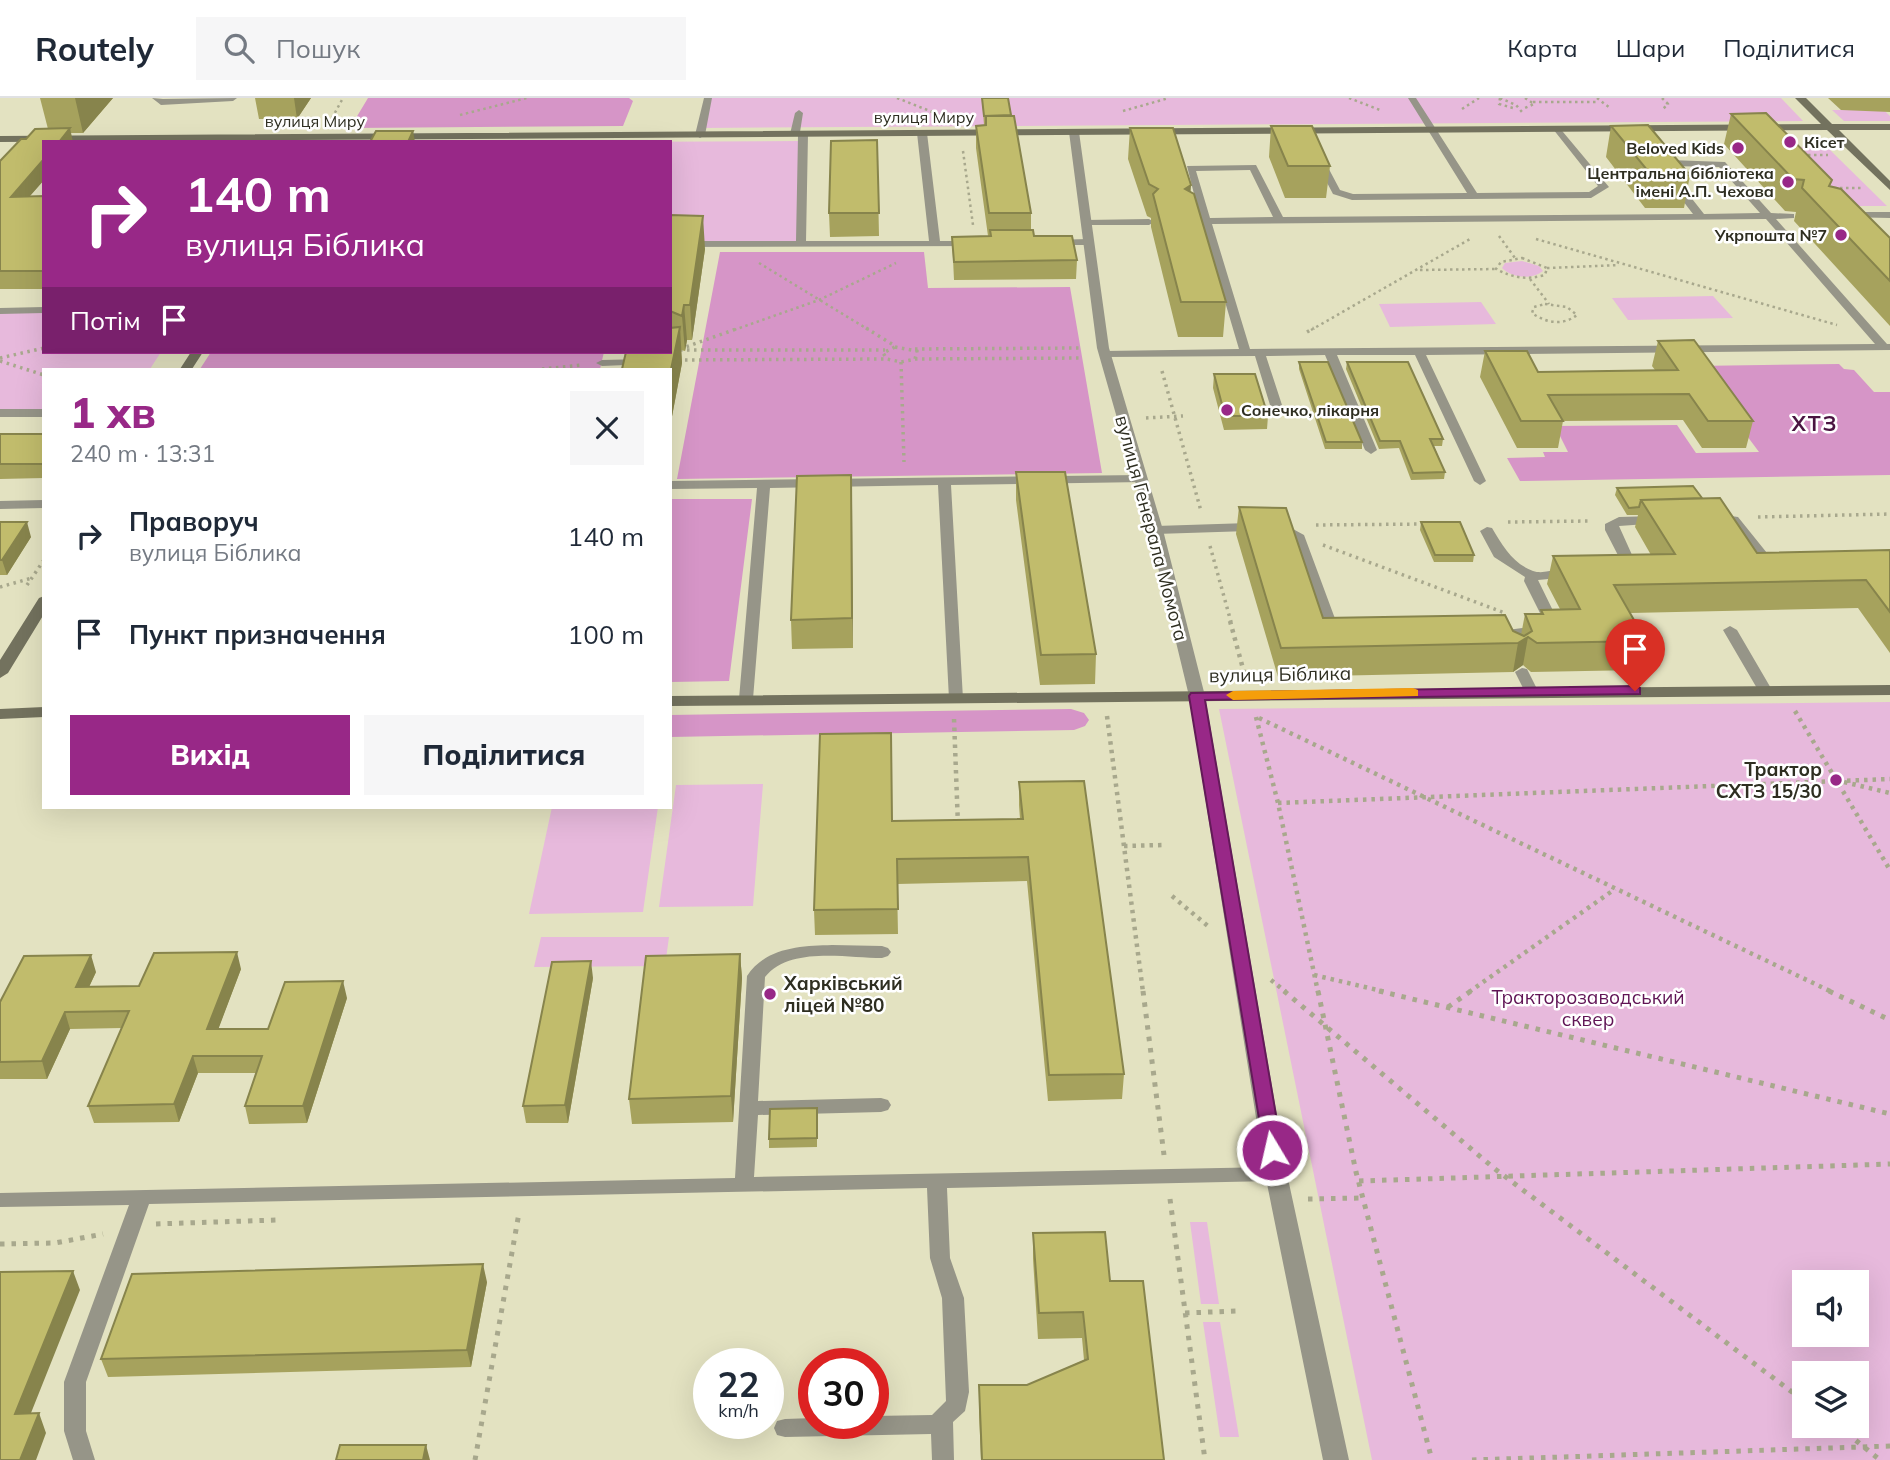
<!DOCTYPE html>
<html lang="uk">
<head>
<meta charset="utf-8">
<style>
  :root { --surface:#fff; --page:#f6f6f7; --text:#1f2937; --muted:#747a83; --line:#e0e1e3; --accent:#982887 }
  body { margin:0; font-family:Mulish,sans-serif; background:var(--page); color:var(--text); height:100vh; display:flex; flex-direction:column; font-size:26px; white-space:nowrap }
  * { box-sizing:border-box; margin:0 }
  p { font-size:23px; color:var(--muted) }
  .icon { flex:none; width:38px; height:38px; fill:none; stroke:currentColor; stroke-width:2; stroke-linecap:round; stroke-linejoin:round }
  .map { position:relative; flex:1; overflow:hidden }
  .sheet { position:absolute; left:42px; top:270px; width:630px; height:441px; display:flex; flex-direction:column; background:var(--surface); border-radius:0px; box-shadow:0 7px 28px #0002 }
  .sheet>* { flex:none }
  .top-card { position:absolute; left:42px; top:42px; width:630px; height:214px; border-radius:0px; box-shadow:0 7px 28px #0002; background:#982887; color:#fff; overflow:hidden }
  .fabs { position:absolute; left:1792px; top:1172px; display:grid; gap:14px }
  .fabs a { display:grid; place-items:center; width:77px; height:77px; border-radius:0px; background:var(--surface); box-shadow:0 7px 28px #0002; font-size:35px }
  .speed { position:absolute; left:693px; top:1250px; display:flex; gap:14px; font-size:35px; font-weight:700; text-align:center }
  .speed>* { display:grid; place-content:center; width:91px; height:91px; border-radius:50%; background:var(--surface); box-shadow:0 7px 28px #0002; line-height:1 }
  .speed small { font-size:18px; font-weight:400 }
  .speed .limit { border:10px solid #d22; background:#fff; color:#111 }
  .pin { position:absolute; display:grid; place-items:center; width:60px; height:60px; color:#fff; margin:-72px -30px; border-radius:50% 50% 50% 0; rotate:-45deg; box-shadow:0 0 7px #0007 }
  .pin .icon { rotate:45deg }
  .me { position:absolute; width:77px; margin:-38px; rotate:351deg; stroke-linejoin:round; filter:drop-shadow(0 0 5px #0008) }
  .turn { display:flex; align-items:center; gap:24px; height:147px; padding:0 28px; font-size:32px }
  .turn .icon { width:91px; height:91px; stroke-width:2.5 }
  .turn b { display:block; font-size:49px; line-height:60px }
  .then { display:flex; align-items:center; height:66px; padding:0 28px; background:#0003; gap:14px; font-size:26px }
  .round { display:grid; place-items:center; flex:none; width:74px; height:74px; border-radius:0px; background:var(--page) }
  .overview { display:flex; align-items:center; justify-content:space-between; height:119px; padding:0 28px }
  h1 { font-size:42px; font-weight:800; line-height:52px; color:var(--accent) }
  .button { display:flex; gap:14px; margin-top:auto; padding:14px 28px }
  .button a { flex:1; height:80px; border-radius:0px; background:var(--accent); color:#fff; font-size:28px; font-weight:800; line-height:80px; text-align:center }
  .button a+a { background:var(--page); color:var(--text) }
  ul { padding:0; list-style:none }
  li { display:flex; align-items:center; gap:21px; height:98px; padding:0 28px }
  li div { flex:1 }
  li b { display:block; font-size:26px }
  li em { font-style:normal }
  header { display:flex; align-items:center; gap:42px; box-sizing:border-box; height:98px; padding:0 35px; background:var(--surface); border-bottom:2px solid var(--line) }
  header strong { font-size:33px }
  nav { display:flex; gap:38px; margin-inline-start:auto; font-size:24px }
  .search { width:490px; height:63px; background:var(--page); display:flex; align-items:center; gap:18px; box-sizing:border-box; padding:0 24px; border-radius:0px; color:var(--muted); font-size:26px }
  .map>svg:first-child { display:block }
  .green { fill:#e7b9dc; fill-rule:evenodd }
  .forest { fill:#d695c7 }
  .lines { fill:none; stroke-linecap:round; stroke-linejoin:round }
  .path-far3 { stroke:#a8a88d; stroke-width:2.5; stroke-dasharray:2.5 3.5; stroke-linecap:butt }
  .path-far2 { stroke:#a8a88d; stroke-width:3.5; stroke-dasharray:2.5 4.5; stroke-linecap:butt }
  .path-far1 { stroke:#a8a88d; stroke-width:4.5; stroke-dasharray:3.5 5; stroke-linecap:butt }
  .path { stroke:#a8a88d; stroke-width:5; stroke-dasharray:4.5 7; stroke-linecap:butt }
  .lane { fill:#969588; fill-rule:evenodd }
  .street { fill:#969588; fill-rule:evenodd }
  .secondary { fill:#73725e; fill-rule:evenodd }
  .wall { fill:#a6a25d }
  .shaded-wall { fill:#87844c }
  .building { fill:#c1bc6c; stroke:#87844c; stroke-width:2 }
  .route { fill:#982887; stroke:#631a58; stroke-width:2 }
  .slow { fill:#f59e0b }
  .poi-dot { fill:#982887; stroke:#fff; stroke-width:2.5 }
  .labels { text-anchor:middle; stroke-width:5; stroke-linejoin:round; paint-order:stroke }
  .far-street-label { font-size:16px; fill:#2e2e21; stroke:#fff }
  .far-poi-label { font-size:16px; font-weight:bold; fill:#2e2e21; stroke:#fff; text-anchor:end }
  .street-label { font-size:19px; fill:#2e2e21; stroke:#fff }
  .poi-label { font-size:19px; font-weight:bold; fill:#2e2e21; stroke:#fff; text-anchor:end }
  .park-label { font-size:19px; fill:#601455; stroke:#fff }
  .far-district-label { font-size:21px; font-weight:bold; letter-spacing:2px; fill:#4a1441; stroke:#fff }
</style>
</head>
<body>
<header>
<strong>Routely</strong>
<div class="search"><svg class="icon" aria-label="search" viewBox="0 0 24 24"><circle cx="10" cy="10" r="6"/><path d="M15 15l6 6"/></svg>Пошук</div>
<nav><a>Карта</a><a>Шари</a><a>Поділитися</a></nav>
</header>
<div class="map">
<svg width="1890" height="1362" viewBox="0 0 1890 1362">
  <rect width="100%" height="100%" fill="#e3e2c1"/>
  <path class="green" d="M708 0H1781L1803 23 701 30Z
    M1871 0 1890 18V23H1844L1832 12H1862Z
    M802 43 801 147 670 146V44H608Z
    M1772 49H1827L1887 108H1829Z
    M1522 163 1539 168 1543 173C1532 182 1512 180 1502 170L1505 165Z
    M1713 198 1733 220 1628 222 1612 200Z
    M1481 204 1496 226 1390 229 1379 206Z
    M44 212V254H161L150 271H44V315H0V213Z
    M1890 604V1362H1372L1219 611ZM1804 1185H1857V1237H1804ZM1804 1276H1857V1328H1804Z
    M763 686 753 808 659 809 676 687Z
    M552 709H658L643 814 529 816Z
    M541 839H669L665 868 534 869Z
    M1190 1124H1207L1219 1206H1201Z
    M1203 1224H1220L1239 1339H1220Z"/>
  <path class="forest" d="M368 0H629L633 3 623 28 350 30Z
    M720 154H924L928 190 1070 189 1102 375 677 381Z
    M211 254H604L600 271H200Z
    M1839 266 1844 271 1854 272 1874 294H1890V377L1520 383 1507 360 1545 359 1543 354H1568L1555 328 1677 327 1696 355 1759 354 1695 268Z
    M670 401H752L729 583 670 584Z
    M1071 611 1084 615 1089 622 1085 628 1074 632 670 639V617Z"/>
  <g class="lines">
    <path class="path-far3" d="M897 0 935 15
      M1349 0 1380 12
      M1500 0 1499 6 1513 10
      M1500 0 1516 7 1522 14
      M1525 0 1534 6 1525 10
      M1597 0 1610 10
      M1662 0 1668 6 1663 11
      M1533 4H1598
      M1462 11 1479 0
      M1123 13 1169 0
      M460 17 527 0
      M332 20 343 0
      M963 53 973 127
      M1802 57H1828
      M1834 90H1864
      M1499 138 1515 160
      M1536 141 1837 227
      M1522 160 1547 170 1545 177C1527 182 1513 180 1496 171L1501 164Z
      M759 165 869 232
      M1547 170 1619 167
      M1420 172 1496 171
      M1530 181 1549 206
      M1545 206 1567 209 1577 217C1563 228 1546 225 1532 215L1534 209Z
      M734 232 819 202 896 165
      M1311 232 1470 141"/>
    <path class="path-far2" d="M866 230 895 248
      M1307 234 1314 230
      M895 249 917 253 915 261 901 264 887 261 883 255Z
      M680 251 739 230
      M915 251 1081 250
      M680 252H885
      M0 260 44 250
      M915 261 1083 260
      M678 262 886 261
      M0 263 44 277
      M901 264 904 364
      M542 271 583 267
      M1162 273 1201 413
      M1146 320 1183 318
      M1758 419 1890 416
      M1508 424 1590 423
      M1316 427 1426 426
      M1323 447 1505 515
      M1210 448 1231 524
      M27 487 44 462
      M0 489 32 480"/>
    <path class="path-far1" d="M1230 523 1245 578
      M1795 613 1890 772
      M1107 618 1143 894
      M1256 619 1278 705 1318 894
      M1259 620 1832 894
      M954 621 958 728
      M1844 684 1890 695
      M1278 705 1890 681
      M1124 748 1164 747
      M1172 798 1209 829
      M1314 877 1386 894
      M1271 882 1286 894
      M1469 894 1615 791"/>
    <path class="path" d="M1143 893 1164 1057
      M1284 893 1495 1071 1804 1303
      M1318 893 1356 1074 1432 1362
      M1379 893 1890 1016
      M1829 893 1890 922
      M1448 909 1471 893
      M1359 1083 1890 1066
      M1170 1101 1205 1362
      M1308 1101 1363 1100
      M156 1126 277 1122
      M0 1146 55 1145 103 1136
      M1185 1215 1237 1213
      M1838 1328 1880 1362
      M475 1362 519 1115
      M1472 1362 1890 1348"/>
    <path class="lane" d="M152 0 163 1 237 0 233 3 161 7Z
      M704 0H712L705 37 700 40 695 37Z
      M1408 0H1416L1477 95 1589 94 1598 88 1553 31 1558 28 1609 89 1591 100 1352 102 1333 96 1314 60 1316 58H1322L1340 92 1353 96 1467 95Z
      M799 12 803 15 800 34 808 36 806 143H929L917 35 922 32 927 35 940 143H970L974 144V148L670 149V143H796L798 38 790 36 795 15Z
      M1669 62 1725 64 1771 115 1794 116V120L1776 121 1887 246H1890V252L1426 257 1486 383 1480 387 1474 383 1415 257H1337L1377 352 1371 356 1365 352 1325 257 1266 258 1282 307 1276 311 1270 307 1255 258 1105 259 1099 256 1105 253 1239 251 1202 126 1191 123 1200 120 1187 68 1256 67 1283 119 1693 116 1656 68ZM1670 68 1719 69 1760 115 1704 116 1667 69ZM1250 72 1273 119 1210 120 1196 73ZM1766 121 1875 246 1250 251 1212 126Z
      M1847 114H1890V120L1843 119V115Z
      M1086 122 1149 121 1154 124 1149 127H1082V123Z
      M1052 142 1088 141 1093 144 1088 147H1048L1047 145Z
      M44 209V215L0 216V210Z
      M645 261 649 262V266L602 268 596 265 602 262Z
      M0 311H44V319H0Z
      M1140 377 1146 381 1144 384 951 387 963 601 956 605 949 601 938 387 770 390 753 601 746 605 739 601 757 390 670 391V383Z
      M44 402V410L0 411V403Z
      M1717 416 1738 419 1771 460 1781 468 1779 471C1756 475 1744 438 1729 425L1712 423 1710 420Z
      M1656 418 1663 422 1661 425 1619 428 1637 468 1628 475H1618L1616 472 1623 467 1605 432V426L1619 419Z
      M1280 424 1304 437 1337 526 1349 536 1347 539H1337L1324 528 1291 439 1278 432 1156 436 1149 432 1156 428Z
      M1487 429 1492 430C1503 448 1512 465 1533 473 1547 478 1564 465 1576 475L1569 479 1538 482 1560 527 1557 535 1514 540 1513 546 1508 547 1503 546 1498 536 1500 533 1546 527 1524 483 1525 479 1494 459 1480 433Z
      M1730 528 1737 532 1772 592 1770 595 1765 596 1758 592 1723 532Z
      M1522 570 1527 571 1538 593 1536 596H1526L1515 574Z
      M832 847 882 848 888 850 891 854 888 858 882 860C846 860 790 848 765 879L758 1003 881 1000 888 1002 891 1007 888 1012 881 1014 758 1017 754 1079 1276 1069 1283 1071 1286 1076 1283 1081 1276 1083 947 1090 950 1160 964 1200 969 1294 965 1313 953 1324 954 1362H932L931 1336 785 1339 777 1337 774 1330 777 1323 785 1321 814 1320V1325H873V1318L932 1317 946 1303 942 1200 930 1160 927 1090 149 1106 86 1284V1333L95 1362H73L64 1333V1284L129 1107 0 1109V1095L735 1080 747 878C766 849 801 848 832 847Z"/>
    <path class="street" d="M1074 31 1079 34 1109 250 1163 432 1205 598 1287 1076 1349 1362H1323L1265 1076 1189 598 1149 432 1097 250 1069 34Z"/>
    <path class="secondary" d="M1795 0H1806L1832 26H1890V32H1839L1890 83V92L1827 32 0 44V38L1821 26Z
      M191 254H203L192 271H180Z
      M44 498V516L8 575 0 580V562L39 500Z
      M1890 587V597L670 608V598Z
      M44 609V619L0 621V611Z"/>
  </g>
  <path class="wall" d="M40 0H113L83 35H71L44 44V82L29 99 44 98V191H0V63L26 41 48 31Z
    M255 0H311L297 21H259Z
    M982 0H1008L1031 115V132L1034 138 1077 162 1076 181 954 182 952 139 988 138 976 50V28L984 27Z
    M1828 0H1890V14L1841 12Z
    M1731 16 1832 82 1830 88 1890 140V228L1794 123 1796 114 1785 113 1724 46Z
    M1271 28 1330 68 1326 100H1285L1269 59Z
    M1611 28 1690 77 1684 110H1645L1606 59Z
    M1130 30 1191 94 1226 204 1223 239H1178L1151 129V120L1147 118 1128 61Z
    M877 42 879 138 830 139 829 115Z
    M670 117 705 151 692 242H687L685 253 681 252 682 265 670 329Z
    M1658 243 1753 323 1746 350H1702L1683 322 1563 323 1558 350H1517L1480 279 1485 253 1538 274 1655 272 1652 268Z
    M1299 264 1362 344V351H1325L1299 271Z
    M1347 264 1443 341 1442 348H1434L1445 374 1444 381 1411 382 1399 350 1379 351 1346 271Z
    M1214 276 1268 318 1267 331 1224 332 1213 290Z
    M0 336H44V380L0 381Z
    M1016 374 1096 556 1095 586 1040 587 1016 402Z
    M851 377 853 550 792 551 791 522Z
    M1617 390 1702 400 1757 455 1890 452V555L1858 510 1630 515 1646 543 1639 572 1531 574 1523 567 1513 574 1278 579 1236 436 1239 409 1323 520 1513 533 1521 537 1525 516H1540L1541 512 1560 511 1547 486 1553 458 1651 457 1635 429 1638 417H1627L1615 397Z
    M0 424 31 439 7 477H0Z
    M1421 424 1474 457 1473 464H1434L1420 432Z
    M1019 684 1124 976 1122 1001 1048 1003 1027 783 897 786 898 836 815 837 814 812 892 723 1020 721 1019 707Z
    M740 856 742 880 733 1024 632 1026 629 1001Z
    M241 871 218 931H268L347 900 307 1025 249 1026 245 1008 256 975H198L179 1024 94 1025 88 1008 122 930 70 931 47 981H0V904L96 874 89 889 139 888Z
    M593 880 568 1025H526L523 1008Z
    M817 1010V1049L769 1050V1041Z
    M1033 1135 1110 1183 1164 1362H981L979 1313V1287H1027L1084 1262 1082 1240 1038 1241 1033 1161Z
    M487 1184 471 1269 108 1279 101 1261Z"/>
  <path class="shaded-wall" d="M75 0H113L83 35Z
    M294 0H311L297 21Z
    M70 30 73 44H59Z
    M413 33 415 44H408Z
    M44 61V82L15 115 11 99Z
    M1191 87 1189 119 1185 91Z
    M703 118 705 151 692 242 690 207Z
    M684 207 687 242 685 253 682 218Z
    M680 229 682 265 670 329V276Z
    M851 377 852 405 853 550 852 520Z
    M27 424 31 439 7 477 2 462Z
    M1528 539 1523 567 1513 574 1518 545Z
    M237 854 241 871 212 948 207 931Z
    M740 856 742 880 733 1024 731 998Z
    M91 857 96 874 81 906 76 889Z
    M591 863 593 880 568 1025 565 1007Z
    M343 883 347 900 307 1025 303 1008Z
    M65 914 70 931 47 981 42 963Z
    M193 958 198 975 179 1024 174 1006Z
    M483 1166 487 1184 471 1269 467 1252Z
    M73 1173 80 1192 23 1335 15 1316Z
    M39 1315 46 1335 36 1362H20Z
    M426 1347 430 1362H423Z"/>
  <path class="building" d="M982 0H1008L1011 17 984 18Z
    M1766 15 1832 82 1829 88 1841 91 1890 140V183L1802 90 1804 82 1793 81 1731 16Z
    M986 18H1014L1031 115H989L976 28 986 27Z
    M1648 27 1690 77 1652 78 1611 28Z
    M1271 28H1312L1330 68H1288Z
    M70 30 59 44H44V61L11 99 44 98V173H0V63L21 41H26L35 31Z
    M1130 30H1173L1191 87 1185 91 1194 96 1226 204H1181L1153 96 1158 91 1149 86Z
    M376 33H413L408 44H370Z
    M877 42 879 115H829L831 43Z
    M670 117 703 118 690 207H684L682 218 670 213Z
    M990 132H1033L1034 138H1072L1077 162 954 164 952 139 991 138Z
    M680 229 670 276V271H622L626 254H670V230Z
    M1694 242 1753 323H1708L1689 296 1548 297 1563 323H1521L1485 253H1527L1538 274 1678 272 1658 243Z
    M1299 264H1328L1362 344H1326Z
    M1347 264H1408L1443 341H1430L1445 374 1413 375 1400 343H1380Z
    M1214 276H1255L1268 318H1225Z
    M0 336H44V366H0Z
    M1016 374H1065L1096 556 1041 557Z
    M851 377 852 520 791 522 797 378Z
    M1693 388 1702 400 1641 402 1639 409 1629 410 1617 390Z
    M1720 400 1757 455 1890 452V514L1866 482 1614 487 1646 543 1537 545 1528 539 1518 545 1281 550 1239 409 1286 410 1323 520 1505 517 1513 533 1524 538 1532 533 1525 516H1543L1541 512 1580 511 1553 458 1675 456 1641 402Z
    M0 424H27L2 462H0Z
    M1421 424H1460L1474 457H1435Z
    M891 635 892 723 1023 721 1019 684 1084 683 1124 976 1049 977 1028 759 897 761 898 811 814 812 820 636Z
    M237 854 207 931H268L285 884 343 883 303 1008H245L262 958H193L174 1006 88 1008 129 913 65 914 42 963 0 964V904L24 858 91 857 76 889 139 888 154 855Z
    M740 856 731 998 629 1001 646 858Z
    M591 863 565 1007 523 1008 552 864Z
    M817 1010V1040L769 1041 770 1011Z
    M1105 1134 1110 1183H1143L1164 1362H982L979 1287H1027L1088 1261 1083 1214 1039 1215 1033 1135Z
    M483 1166 467 1252 101 1261 132 1176Z
    M73 1173 15 1316 39 1315 20 1362H0V1174Z
    M340 1347H426L423 1362H336Z"/>
  <path class="route" d="M1635 588 1640 590V596L1205 602 1282 1052 1279 1057H1265L1189 598 1191 595Z"/>
  <path class="slow" d="M1413 590 1418 592V598L1233 602 1226 597 1233 593Z"/>
  <g class="poi-dot">
    <circle cx="1790" cy="44" r="7"/>
    <circle cx="1738" cy="50" r="7"/>
    <circle cx="1788" cy="84" r="7"/>
    <circle cx="1841" cy="137" r="7"/>
    <circle cx="1227" cy="312" r="7"/>
    <circle cx="1836" cy="682" r="7"/>
    <circle cx="770" cy="896" r="7"/>
  </g>
  <g class="labels">
    <g class="far-street-label">
      <text x="924" y="25">вулиця Миру</text>
      <text x="315" y="29">вулиця Миру</text>
    </g>
    <g class="far-poi-label">
      <text x="1804" y="50" text-anchor="start">Кісет</text>
      <text x="1724" y="56">Beloved Kids</text>
      <text x="1774" y="81">Центральна бібліотека<tspan x="1774" dy="18">імені А.П. Чехова</tspan></text>
      <text x="1827" y="143">Укрпошта №7</text>
      <text x="1241" y="318" text-anchor="start">Сонечко, лікарня</text>
    </g>
    <g class="street-label">
      <text transform="translate(1152 430) rotate(75)" y="7">вулиця Генерала Момота</text>
      <text transform="translate(1280 576) rotate(-1)" y="7">вулиця Біблика</text>
    </g>
    <g class="poi-label">
      <text x="1822" y="678">Трактор<tspan x="1822" dy="22">СХТЗ 15/30</tspan></text>
      <text x="784" y="892" text-anchor="start">Харківський<tspan x="784" dy="22">ліцей №80</tspan></text>
    </g>
    <g class="park-label">
      <text x="1588" y="906">Тракторозаводський<tspan x="1588" dy="22">сквер</tspan></text>
    </g>
    <g class="far-district-label">
      <text x="1815" y="333">ХТЗ</text>
    </g>
  </g>
</svg>
<div class="fabs">
<a><svg class="icon" aria-label="sound" viewBox="0 0 24 24"><path d="M4 9h4l5-4v14l-5-4H4zM17 9q2 3 0 6"/></svg></a>
<a><svg class="icon" aria-label="layers" viewBox="0 0 24 24"><path d="M12 4l9 5-9 5-9-5zM3 14l9 5 9-5"/></svg></a>
</div>
<div class="speed"><div>22<small>km/h</small></div><div class="limit">30</div></div>
<div class="pin" style="left:1635px;top:593px;background:#d93025"><svg class="icon" aria-label="arrive" viewBox="0 0 24 24"><path d="M6 21V4h12l-3 4 3 4H6"/></svg></div>
<svg class="me" style="left:1272px;top:1052px" viewBox="-20 -20 40 40"><circle r="17" fill="#982887" stroke="#fff" stroke-width="3"/><path d="M0-11L8 9 0 5-8 9z" fill="#fff"/></svg>
<div class="top-card">
<div class="turn"><svg class="icon" aria-label="right" viewBox="0 0 24 24"><path d="M7 20v-9h11M14 6l5 5-5 5"/></svg><div><b>140 m</b>вулиця Біблика</div></div>
<div class="then">Потім<svg class="icon" aria-label="arrive" viewBox="0 0 24 24"><path d="M6 21V4h12l-3 4 3 4H6"/></svg></div>
</div>
<section class="sheet">
<div class="overview"><div><h1>1 хв</h1><p>240 m · 13:31</p></div><a class="round"><svg class="icon" aria-label="close" viewBox="0 0 24 24"><path d="M6 6l12 12M18 6L6 18"/></svg></a></div>
<ul>
<li><svg class="icon" aria-label="right" viewBox="0 0 24 24"><path d="M7 20v-9h11M14 6l5 5-5 5"/></svg><div><b>Праворуч</b><p>вулиця Біблика</p></div><em>140 m</em></li>
<li><svg class="icon" aria-label="arrive" viewBox="0 0 24 24"><path d="M6 21V4h12l-3 4 3 4H6"/></svg><div><b>Пункт призначення</b></div><em>100 m</em></li>
</ul>
<div class="button"><a>Вихід</a><a>Поділитися</a></div>
</section>
</div>
</body>
</html>
